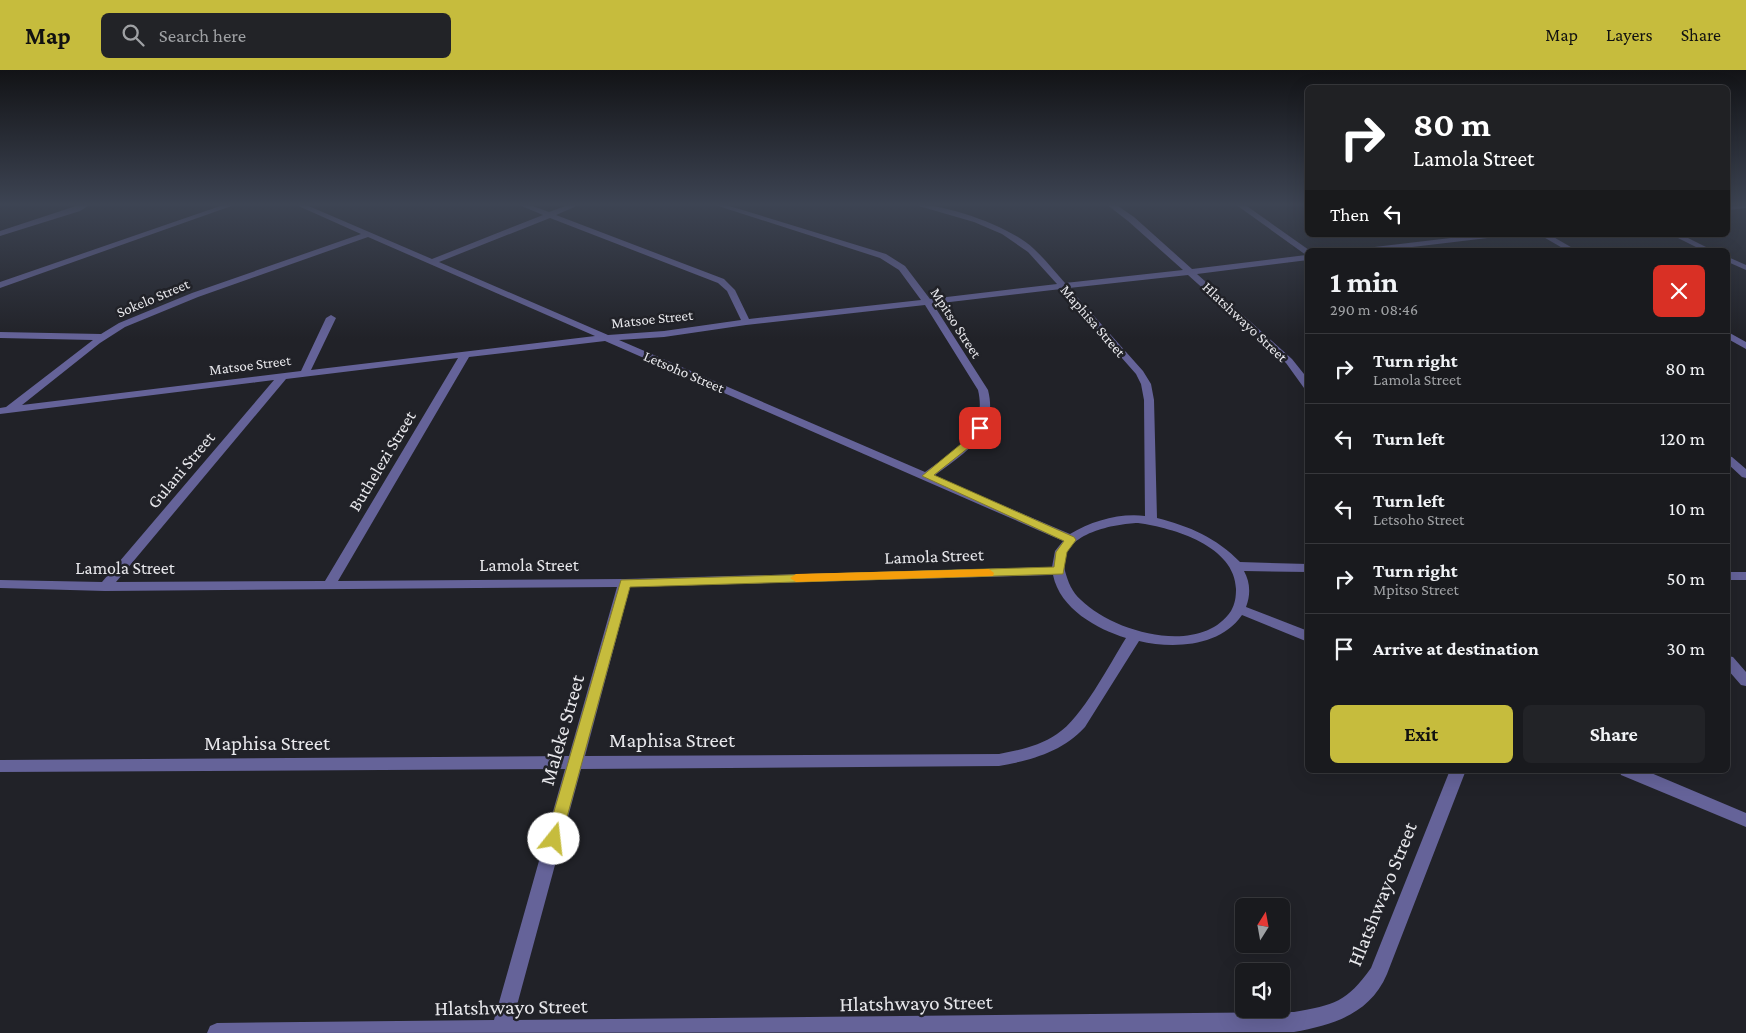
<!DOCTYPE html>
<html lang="en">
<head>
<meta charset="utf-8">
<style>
  :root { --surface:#191a1e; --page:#222327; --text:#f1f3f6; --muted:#9fa1a4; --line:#37383c; --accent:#c6bc3d }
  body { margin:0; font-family:"Crimson Pro",serif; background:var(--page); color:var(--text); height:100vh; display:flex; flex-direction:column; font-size:19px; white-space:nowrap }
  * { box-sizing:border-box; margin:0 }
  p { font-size:16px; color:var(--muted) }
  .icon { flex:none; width:28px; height:28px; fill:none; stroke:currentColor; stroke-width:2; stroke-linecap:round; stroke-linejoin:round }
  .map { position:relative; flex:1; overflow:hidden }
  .drawer { position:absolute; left:1305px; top:178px; width:425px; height:525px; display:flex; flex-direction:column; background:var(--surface); border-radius:8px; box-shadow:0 5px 20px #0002,0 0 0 1px var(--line) }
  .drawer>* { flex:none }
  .guide { position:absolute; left:1305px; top:15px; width:425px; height:152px; border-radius:8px; box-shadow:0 5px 20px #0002,0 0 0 1px var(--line); background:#202124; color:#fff; overflow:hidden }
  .needle { width:32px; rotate:11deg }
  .fabs { position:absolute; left:1235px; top:828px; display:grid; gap:10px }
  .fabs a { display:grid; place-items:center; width:55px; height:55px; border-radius:8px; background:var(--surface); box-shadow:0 5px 20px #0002,0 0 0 1px var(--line); font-size:25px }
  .pin { position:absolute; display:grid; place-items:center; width:42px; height:42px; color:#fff; margin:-21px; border-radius:10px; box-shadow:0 2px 8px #0006 }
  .me { position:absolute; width:55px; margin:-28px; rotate:16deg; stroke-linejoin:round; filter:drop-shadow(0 0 4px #0008) }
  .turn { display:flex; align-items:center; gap:18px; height:105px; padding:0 25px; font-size:22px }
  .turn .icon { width:65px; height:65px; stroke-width:2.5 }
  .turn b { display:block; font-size:35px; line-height:42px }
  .then { display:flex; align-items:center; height:48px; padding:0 25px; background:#0003; gap:10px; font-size:19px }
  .round { display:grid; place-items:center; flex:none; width:52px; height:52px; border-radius:8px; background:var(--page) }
  .summary { display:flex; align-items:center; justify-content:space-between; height:85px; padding:0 25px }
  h1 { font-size:30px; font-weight:700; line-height:38px }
  .action { display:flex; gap:10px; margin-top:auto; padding:10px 25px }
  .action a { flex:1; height:58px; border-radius:8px; background:var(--accent); color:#111; font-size:20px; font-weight:700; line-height:58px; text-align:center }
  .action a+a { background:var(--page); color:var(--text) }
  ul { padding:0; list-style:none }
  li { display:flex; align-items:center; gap:15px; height:70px; padding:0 25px; border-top:1px solid var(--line) }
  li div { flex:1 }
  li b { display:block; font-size:19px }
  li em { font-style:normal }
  header { display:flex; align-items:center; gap:30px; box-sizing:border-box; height:70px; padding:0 25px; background:var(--accent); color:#111 }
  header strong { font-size:24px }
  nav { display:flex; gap:28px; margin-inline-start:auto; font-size:18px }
  .search { width:350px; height:45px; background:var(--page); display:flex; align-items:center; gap:12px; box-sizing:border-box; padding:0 18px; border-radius:8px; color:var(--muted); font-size:19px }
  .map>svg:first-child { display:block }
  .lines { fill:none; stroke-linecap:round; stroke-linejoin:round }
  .minor { fill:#656399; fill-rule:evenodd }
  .route { fill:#c6bc3d; stroke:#817a28 }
  .slow { fill:#f59e0b }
  .labels { text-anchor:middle; stroke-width:5; stroke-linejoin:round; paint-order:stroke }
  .far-street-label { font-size:15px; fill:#e7e7eb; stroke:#212228 }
  .street-label { font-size:18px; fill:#e7e7eb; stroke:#212228 }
  .near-street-label { font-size:21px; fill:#e7e7eb; stroke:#212228 }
</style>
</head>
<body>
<header>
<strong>Map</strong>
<div class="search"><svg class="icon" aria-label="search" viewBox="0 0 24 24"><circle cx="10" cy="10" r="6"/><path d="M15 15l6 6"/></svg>Search here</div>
<nav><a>Map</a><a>Layers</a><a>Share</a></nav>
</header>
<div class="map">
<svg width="1746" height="963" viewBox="0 0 1746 963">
  <rect width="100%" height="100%" fill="#212228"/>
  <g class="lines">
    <path class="minor" d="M82 134H91L80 141 0 166V161Z
      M226 134H237L0 218V212Z
      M294 134H304L432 189 543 145 517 134H527L549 142 571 134H581L556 145 724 209 735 220 749 249 921 230 899 200 880 188 712 134H723L886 184 905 196 930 229 1057 214 1028 182 1002 164 974 152 912 134C946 134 1010 156 1034 179 1045 189 1055 202 1065 213L1183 200 1128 151 1106 134H1115L1134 147 1192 199 1306 185 1235 134H1244L1309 180H1308V190L1197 204 1292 289 1308 309V319L1304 318 1286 293 1188 205 1069 218 1143 301 1151 314 1154 330 1157 448C1189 456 1217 468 1240 492L1308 494V502L1244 501C1250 512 1251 524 1246 537L1308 561V572L1242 545C1220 577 1173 579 1139 571L1085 657C1062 682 1032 690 999 696L581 699 513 950 1294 942C1334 935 1347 932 1371 898L1450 700H1466L1387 904C1370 944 1333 955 1294 962L207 963 210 956 217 953 494 950 565 699 0 702V690L569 686 617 517 105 521 0 518V510L102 512 274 310 0 344V338L6 337 93 270 0 268V262L101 264 119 253 192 223 361 164ZM550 148 718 213 727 221 741 250 664 261 608 265 439 192ZM368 167 595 266 311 300 336 248 331 245 326 248 301 301 22 335 100 273 125 257 198 227ZM1061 219 1136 304 1141 314 1144 330 1145 446C1119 443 1092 451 1070 464L934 406C965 383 999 363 988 320L933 234ZM925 235 978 320C988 362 955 380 925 402L619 270 664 267 746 255ZM605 271 1063 471 1055 481 1052 497 625 509 338 511 469 287ZM458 288 325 511 116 512 286 309ZM1138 453C1174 458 1235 476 1236 519 1236 527 1235 534 1231 541 1200 587 1113 562 1081 530 1072 522 1068 512 1065 501 1057 464 1113 454 1138 453ZM1053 505C1060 539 1097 559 1126 568 1109 595 1082 648 1057 664 1040 676 1019 680 999 684L585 686 630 517Z
      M1746 134V138L1728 140V136Z
      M1476 165H1500L1496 167 1387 180H1362L1366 178Z
      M1540 165H1550L1576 180H1566Z
      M1672 165H1682L1712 180H1702Z
      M1728 187 1746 195V200L1728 192Z
      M1728 262 1746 272V279L1728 269Z
      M1728 386 1732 387 1746 399V408L1742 407 1728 394Z
      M1728 502H1746V510H1728Z
      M1728 586 1733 587 1746 602V616L1741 615 1728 600Z
      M1619 700H1644L1746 743V757L1621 705Z"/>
  </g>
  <linearGradient id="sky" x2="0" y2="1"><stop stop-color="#121316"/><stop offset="0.5" stop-color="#3d4453"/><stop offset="1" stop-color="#3d4453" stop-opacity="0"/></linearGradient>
  <rect width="1746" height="269" fill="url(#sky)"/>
  <path class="route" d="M980 355 985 358 968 378 934 405 1074 467 1076 470 1067 482 1063 504 630 517 561 769 559 774 554 776 548 774 546 769 621 510 1054 497 1056 482 1064 471 922 406 961 374 977 356Z"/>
  <path class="slow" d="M989 499 994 503 993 506 796 512 790 508 796 504Z"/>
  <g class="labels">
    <g class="far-street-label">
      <text transform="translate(153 228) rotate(-23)" y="5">Sokelo Street</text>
      <text transform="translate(652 249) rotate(-6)" y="5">Matsoe Street</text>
      <text transform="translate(1093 251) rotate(49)" y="5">Maphisa Street</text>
      <text transform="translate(1245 252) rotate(43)" y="5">Hlatshwayo Street</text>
      <text transform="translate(956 253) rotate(57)" y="5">Mpitso Street</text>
      <text transform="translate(250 295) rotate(-7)" y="5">Matsoe Street</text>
      <text transform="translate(684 302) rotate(23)" y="5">Letsoho Street</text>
    </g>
    <g class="street-label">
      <text transform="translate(382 391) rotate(-59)" y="6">Buthelezi Street</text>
      <text transform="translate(181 400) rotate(-50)" y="6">Gulani Street</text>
      <text transform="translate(934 486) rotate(-2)" y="6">Lamola Street</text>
      <text x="529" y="501">Lamola Street</text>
      <text x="125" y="504">Lamola Street</text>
    </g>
    <g class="near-street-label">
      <text transform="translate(562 660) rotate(-74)" y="7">Maleke Street</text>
      <text x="672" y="677">Maphisa Street</text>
      <text x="267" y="680">Maphisa Street</text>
      <text transform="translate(1382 824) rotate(-68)" y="7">Hlatshwayo Street</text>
      <text transform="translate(916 933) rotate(-1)" y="7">Hlatshwayo Street</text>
      <text transform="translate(511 937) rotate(-1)" y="7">Hlatshwayo Street</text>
    </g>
  </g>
</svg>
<div class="fabs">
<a><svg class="needle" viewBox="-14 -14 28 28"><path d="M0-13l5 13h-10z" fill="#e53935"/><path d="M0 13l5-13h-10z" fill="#9fa1a4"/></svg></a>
<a><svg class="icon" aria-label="sound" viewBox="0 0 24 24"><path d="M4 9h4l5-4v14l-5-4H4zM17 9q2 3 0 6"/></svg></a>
</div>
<div class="pin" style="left:980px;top:358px;background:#d93025"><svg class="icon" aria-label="arrive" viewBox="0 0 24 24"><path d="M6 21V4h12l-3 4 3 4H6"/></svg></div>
<svg class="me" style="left:554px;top:769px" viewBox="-20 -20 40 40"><circle r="19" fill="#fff"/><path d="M0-13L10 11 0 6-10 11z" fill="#c6bc3d"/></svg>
<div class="guide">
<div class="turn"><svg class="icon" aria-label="right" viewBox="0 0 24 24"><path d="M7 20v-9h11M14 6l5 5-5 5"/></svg><div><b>80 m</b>Lamola Street</div></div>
<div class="then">Then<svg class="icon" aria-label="left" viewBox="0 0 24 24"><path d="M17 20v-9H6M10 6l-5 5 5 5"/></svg></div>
</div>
<section class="drawer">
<div class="summary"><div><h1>1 min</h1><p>290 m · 08:46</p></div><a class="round" style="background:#d93025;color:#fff"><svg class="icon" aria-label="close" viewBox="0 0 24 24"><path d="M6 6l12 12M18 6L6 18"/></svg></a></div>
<ul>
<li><svg class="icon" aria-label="right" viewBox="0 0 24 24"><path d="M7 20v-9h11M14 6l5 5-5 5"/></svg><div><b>Turn right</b><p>Lamola Street</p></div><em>80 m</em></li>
<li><svg class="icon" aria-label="left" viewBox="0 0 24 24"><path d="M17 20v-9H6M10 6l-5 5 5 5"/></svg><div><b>Turn left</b></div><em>120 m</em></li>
<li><svg class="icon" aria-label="left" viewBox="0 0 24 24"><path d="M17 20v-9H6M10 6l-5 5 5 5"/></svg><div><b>Turn left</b><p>Letsoho Street</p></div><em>10 m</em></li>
<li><svg class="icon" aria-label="right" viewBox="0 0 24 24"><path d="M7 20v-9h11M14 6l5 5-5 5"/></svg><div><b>Turn right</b><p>Mpitso Street</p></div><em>50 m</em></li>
<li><svg class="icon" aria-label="arrive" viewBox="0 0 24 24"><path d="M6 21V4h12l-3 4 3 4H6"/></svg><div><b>Arrive at destination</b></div><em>30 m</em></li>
</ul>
<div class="action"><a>Exit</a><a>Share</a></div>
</section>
</div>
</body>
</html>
